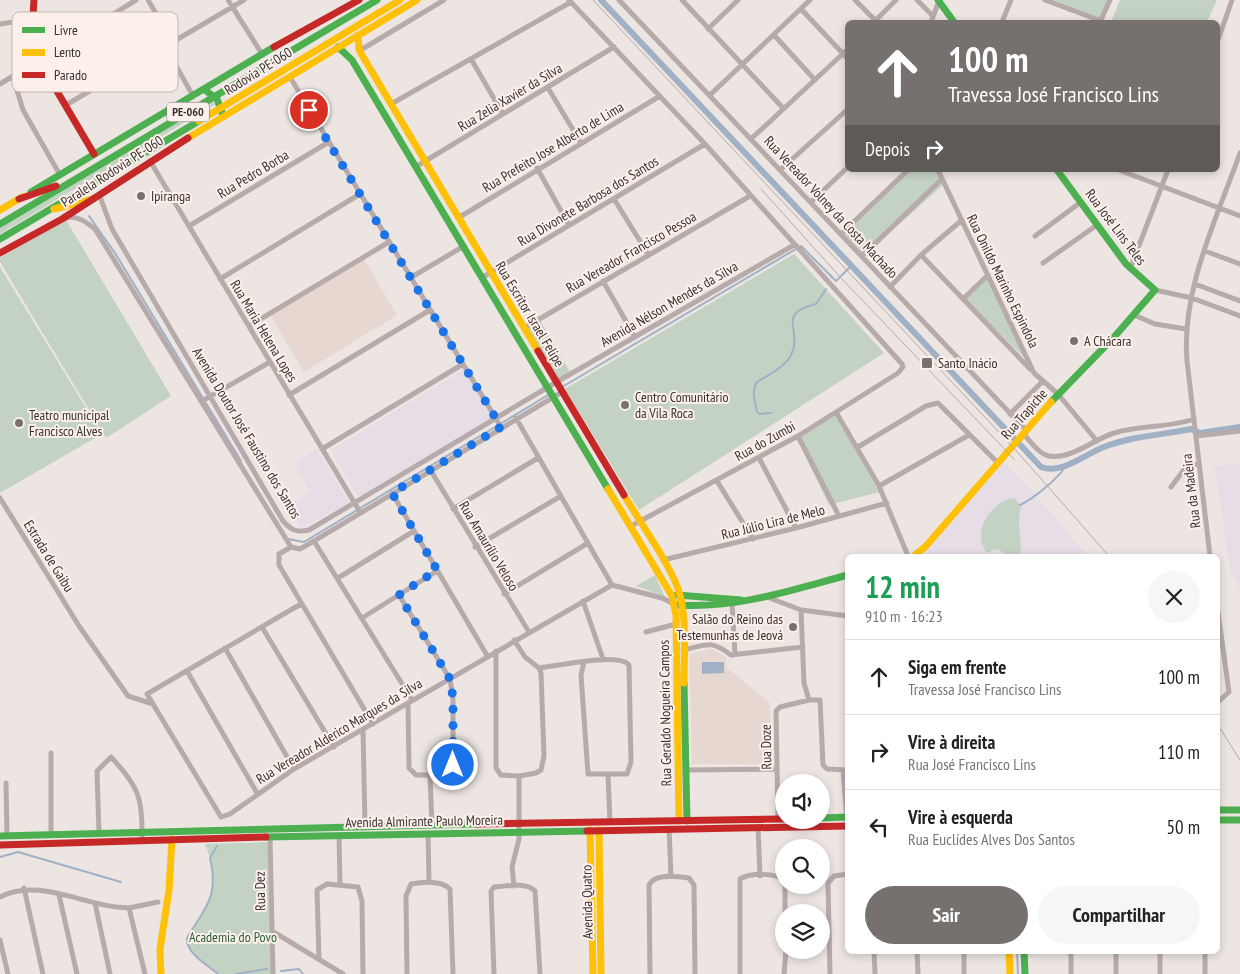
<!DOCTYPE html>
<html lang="pt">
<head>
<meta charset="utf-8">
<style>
  :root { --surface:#fff; --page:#f6f6f6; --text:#222; --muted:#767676; --line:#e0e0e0; --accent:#76716e }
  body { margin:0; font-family:"PT Sans Narrow",sans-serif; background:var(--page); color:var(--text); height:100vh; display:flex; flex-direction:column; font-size:19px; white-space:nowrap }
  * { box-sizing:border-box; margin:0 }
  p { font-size:16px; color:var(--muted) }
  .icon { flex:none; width:28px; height:28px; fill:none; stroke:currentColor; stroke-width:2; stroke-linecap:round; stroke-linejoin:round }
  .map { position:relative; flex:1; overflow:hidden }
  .details { position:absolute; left:845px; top:554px; width:375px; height:400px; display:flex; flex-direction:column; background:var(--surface); border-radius:8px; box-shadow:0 2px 8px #0003 }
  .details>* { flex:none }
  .hud { position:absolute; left:845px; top:20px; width:375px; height:152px; border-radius:8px; box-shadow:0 2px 8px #0003; background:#76716e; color:#fff; overflow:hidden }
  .buttons { position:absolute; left:775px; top:774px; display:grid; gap:10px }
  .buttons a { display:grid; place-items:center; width:55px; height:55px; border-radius:50%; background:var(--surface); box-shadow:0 2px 8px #0003; font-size:25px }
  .pin { position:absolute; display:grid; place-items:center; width:42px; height:42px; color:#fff; margin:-21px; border:2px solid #fff; border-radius:50%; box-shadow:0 1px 5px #0007 }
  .me { position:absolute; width:55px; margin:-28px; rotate:0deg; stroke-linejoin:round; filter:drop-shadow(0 0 4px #0008) }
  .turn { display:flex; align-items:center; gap:18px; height:105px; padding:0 20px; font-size:22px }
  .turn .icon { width:65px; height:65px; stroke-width:2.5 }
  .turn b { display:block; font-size:35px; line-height:42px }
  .then { display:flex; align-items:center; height:48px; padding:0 20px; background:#0003; gap:10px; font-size:19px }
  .round { display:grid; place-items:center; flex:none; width:52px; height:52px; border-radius:26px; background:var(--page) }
  .overview { display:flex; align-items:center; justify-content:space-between; height:85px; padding:0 20px }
  h1 { font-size:30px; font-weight:700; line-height:38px; color:#1e9e55 }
  .action { display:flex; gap:10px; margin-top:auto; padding:10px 20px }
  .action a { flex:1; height:58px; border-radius:30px; background:var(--accent); color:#fff; font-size:20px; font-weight:700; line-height:58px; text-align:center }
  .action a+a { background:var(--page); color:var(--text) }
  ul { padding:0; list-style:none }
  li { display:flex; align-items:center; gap:15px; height:75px; padding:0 20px; border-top:1px solid var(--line) }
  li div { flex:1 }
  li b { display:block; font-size:19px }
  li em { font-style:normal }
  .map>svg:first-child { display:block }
  .industrial { fill:#e7dde7 }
  .built { fill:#e6d7d1 }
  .green { fill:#c4d2c3 }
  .water { fill:#a0b1c6 }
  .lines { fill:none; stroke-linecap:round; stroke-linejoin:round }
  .stream { stroke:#a0b1c6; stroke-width:2 }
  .canal { stroke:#a0b1c6; stroke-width:6 }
  .street { stroke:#b7aaaa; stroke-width:5 }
  .fast { stroke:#4caf50; stroke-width:7 }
  .slow { stroke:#ffc107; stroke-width:7 }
  .jam { stroke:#c62828; stroke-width:7 }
  .tram { stroke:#b4aaaa; stroke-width:1 }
  .route { stroke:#1a73e8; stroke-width:9; stroke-dasharray:0 16.2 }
  .poi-dot { fill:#76716e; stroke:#fdf0eb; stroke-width:2 }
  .labels { text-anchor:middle; stroke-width:4; stroke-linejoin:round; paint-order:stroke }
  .shield { fill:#fdf0eb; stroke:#726b68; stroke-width:1 }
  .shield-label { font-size:12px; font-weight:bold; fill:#373230 }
  .street-label { font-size:14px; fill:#373230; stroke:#fdf0eb }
  .poi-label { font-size:14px; fill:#373230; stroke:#fdf0eb; text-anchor:start }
  .park-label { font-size:14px; fill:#285e38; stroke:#fdf0eb }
  .key { fill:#fdf0eb; stroke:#c2b7b3; stroke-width:1 }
  .key-label { font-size:14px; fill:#373230 }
</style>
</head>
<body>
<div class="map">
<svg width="1240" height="974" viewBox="0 0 1240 974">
  <rect width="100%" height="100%" fill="#ece5e2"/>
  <path class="industrial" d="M465 369 492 418 358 497 331 450Z
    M316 449 350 503 300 528 287 506 310 492 294 463Z
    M1002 459 1059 521 1087 556H922Z
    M1240 463V588L1230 571 1215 466Z"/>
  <path class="built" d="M364 259 397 315 304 372 270 315Z
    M712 649 726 657 727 668 770 703 772 764H692L689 654Z"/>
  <path class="green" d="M1046 0H1110L1101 21Z
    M1120 0H1217L1207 22H1111Z
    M211 100 215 104 0 234V227Z
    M910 170H938L944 184 864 256 842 234Z
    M66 220 171 396 106 438 0 262V258Z
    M794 254 884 353 639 510 565 389Z
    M0 267 102 434 0 493Z
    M988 277 1026 359 964 299Z
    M540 320 571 374 555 384 524 330Z
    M835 414 879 492 829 505 796 437Z
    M1015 498 1021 508C1016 524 1023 540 1020 555L1006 556 1000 550 994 549 987 553C970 533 992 499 1015 498Z
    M655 575 665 597 636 586Z
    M268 842 271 974H217C208 963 186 955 187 938 210 900 223 889 205 844Z"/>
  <path class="water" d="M702 662H724V673L702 674Z"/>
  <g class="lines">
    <path class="stream" d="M89 216 115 253 241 461
      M562 387 801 246 836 281 852 265
      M771 413 760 414 757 412C755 401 751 392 757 382 768 375 784 368 791 355 804 330 774 314 816 304L826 289
      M1020 505C1033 499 1062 476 1066 464
      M288 539 304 542 550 394
      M217 846 210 858C219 897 206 906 187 938 186 954 208 965 218 974
      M0 857 18 852 121 882
      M1017 951 1018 974
      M281 971 299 969 303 974
      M236 974 267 969"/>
    <path class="canal" d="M601 0 1041 467C1061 475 1085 454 1104 447 1132 436 1162 435 1191 429L1200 433 1240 427"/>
    <path class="street" d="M148 0 173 42
      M228 0 262 54
      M569 0 705 144 902 364 903 367 898 373 798 436 631 526
      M619 0 1026 430
      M682 0 783 108
      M855 0 876 21
      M917 0 933 16
      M1045 0 1101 21
      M801 9 848 59
      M874 22 896 0
      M931 22 939 1
      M1002 22 1011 0
      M1100 22 1110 0
      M0 24 32 19
      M708 29 738 0
      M774 35 815 80
      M1218 40 1232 0
      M165 46 193 96
      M359 51 444 0
      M471 59 503 114
      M13 77 23 110 60 175
      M290 77 501 427
      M0 84 136 0
      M548 88 581 143
      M710 95 810 0
      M391 104 571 2
      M66 105 244 0
      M751 139 848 49
      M150 161 360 512
      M417 166 614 47
      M537 168 569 225
      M780 170 848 109
      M938 170 1034 373 1058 394 1097 441
      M1119 170 1240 216
      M99 194 112 229 283 521C291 530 297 533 309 530L548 387 794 245
      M614 199 648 254
      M811 202 848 167
      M66 218C77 215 86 222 95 229L291 547
      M458 218 660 96
      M189 226 329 142
      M841 234 908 170
      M1035 236 1081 202
      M1205 251 1240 264
      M921 255 1030 369
      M862 256 942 179
      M1043 263 1097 225
      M1130 269 1168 170
      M483 277 705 144
      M410 278 464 246
      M220 279 360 194
      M603 281 635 337
      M1195 284 1240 301
      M890 287 921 255 962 220
      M1155 290 1192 298 1240 316
      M963 299 988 275
      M1134 315 1155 324 1186 329
      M249 326 389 242
      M524 328 750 196
      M289 395 430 310
      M202 401 270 362
      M836 412 879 486 908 556
      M1010 414 1042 382
      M516 418 612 585
      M1023 433C1030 441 1039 454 1049 456 1071 460 1094 439 1114 433 1140 425 1168 428 1194 419
      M798 436 839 516
      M1196 436 1240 431
      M858 447 926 406 938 403 998 463
      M322 449 463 364
      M759 458 796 528
      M431 471 529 632
      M717 481 753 539
      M879 486 969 435
      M1171 487 1186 467 1199 463
      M392 493 488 657
      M0 498 79 626 128 696 153 704
      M453 509 538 458
      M314 541 412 700
      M291 547 300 549 314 541 562 392
      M291 547 279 554V565L373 724
      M475 547 561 496
      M1210 556 1187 361C1181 290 1217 218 1240 153
      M663 560 796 528 887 503
      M338 578 414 531
      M612 585 662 598 674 604
      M504 594 588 543
      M399 595 450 679 453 698V770L447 775H416L409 768 408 703
      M767 597 801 610 848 616
      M583 601 603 659
      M732 603 735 654
      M801 610 804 683 809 700H820L823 765 827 769 848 770
      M1218 612 1229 692 1218 702
      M362 618 437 571
      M262 627 334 747
      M646 632 676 624
      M225 648 294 769
      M683 650C707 645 710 639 731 655L803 647
      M496 651V768L501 775 519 776 536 773 541 770 544 756 541 673 539 668 525 657 514 640
      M539 668C556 666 620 652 629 665L631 762 627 774H588L581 675 584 662
      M187 671 257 793
      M363 729 365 826
      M51 753V835
      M685 770 777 769
      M843 770 848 832
      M608 775 610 821
      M430 776 432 825
      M6 783 7 836
      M221 817 230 814 294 769 612 585
      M221 817 147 694 301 604
      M778 819 776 711 780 707 809 700
      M758 827 760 876
      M669 828 671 876
      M99 833 97 771 111 757C139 787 143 798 142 840
      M428 833 429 882
      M339 835 340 884
      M270 837 273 974
      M514 886 512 867 519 839V776
      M24 888 43 974
      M59 895 77 974
      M0 897C35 878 80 903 117 907L129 908 158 902
      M95 903 110 974
      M129 908 145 974
      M785 912V885
      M272 931 343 974
      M0 940 8 974
      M874 951 875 974
      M917 951 918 974
      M964 951V974
      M1071 951V974
      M1116 951V974
      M1160 951V974
      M1205 951V974
      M319 959 317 890 327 884 358 887 362 901 363 974
      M407 974 406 896 411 884C422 882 441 880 450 889L453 974
      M494 974 491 891 494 887C506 886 527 882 535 891L540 974
      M650 974 649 885C655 873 677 876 689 878L694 885 695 974
      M740 974V879C750 873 776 872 784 881
      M784 974 786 950
      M830 974 828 883 834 876 848 874"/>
    <path class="fast" d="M938 0 954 22
      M338 47 352 60 608 489
      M205 90 217 99 222 113
      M31 192 274 47
      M0 224 377 0
      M0 239 199 121
      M1051 402 1115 336 1155 290 1126 264 1057 170
      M677 595 741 600
      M677 605C736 609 791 590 848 575
      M684 683 687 821
      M1218 810H1240
      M821 818 848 817
      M1218 820H1240
      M0 836 477 824
      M266 837 587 831
      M1024 951 1025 974"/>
    <path class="slow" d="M358 35 359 50 538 351
      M199 121 400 0
      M188 138 417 0
      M54 209 93 199
      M0 210 22 197
      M608 489 672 596 676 615 679 821
      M624 495C639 521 673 568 680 595 687 623 684 655 684 683
      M914 556 926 546 1051 402
      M590 830 593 974
      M599 830 601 974
      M1009 951 1010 974
      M161 974 160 949 169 890 172 839"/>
    <path class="jam" d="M34 0 32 31 38 59 94 154
      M274 47 359 0
      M19 199 56 186
      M0 253 62 219 188 138
      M538 351 624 495
      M477 824 784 819
      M587 831 848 826
      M0 845 266 837"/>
    <path class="tram" d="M593 0 1012 446 1109 556
      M761 189 841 278 1014 459
      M1218 725 1240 760"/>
  </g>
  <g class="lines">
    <path class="route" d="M309 110 501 427 392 493 437 570 399 595 450 679 453 698V765"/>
  </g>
  <g class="poi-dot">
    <circle cx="141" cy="196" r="5"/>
    <circle cx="1074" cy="341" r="5"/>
    <rect x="921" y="357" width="12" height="12" rx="2.5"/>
    <circle cx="625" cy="405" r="5"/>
    <circle cx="19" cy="423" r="5"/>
    <circle cx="793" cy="627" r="5"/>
  </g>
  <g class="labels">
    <rect class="shield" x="167" y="102.5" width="42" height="19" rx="4"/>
    <g class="shield-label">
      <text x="188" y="116">PE-060</text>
    </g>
    <g class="street-label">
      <text transform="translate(258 71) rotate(-32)" y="5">Rodovia PE-060</text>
      <text transform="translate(510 97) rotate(-31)" y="5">Rua Zelia Xavier da Silva</text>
      <text transform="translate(553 147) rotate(-31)" y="5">Rua Prefeito Jose Alberto de Lima</text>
      <text transform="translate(112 171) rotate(-33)" y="5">Paralela Rodovia PE-060</text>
      <text transform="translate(253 174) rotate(-31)" y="5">Rua Pedro Borba</text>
      <text transform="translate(588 201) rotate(-31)" y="5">Rua Divonete Barbosa dos Santos</text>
      <text transform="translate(831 207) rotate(47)" y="5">Rua Vereador Volney da Costa Machado</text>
      <text transform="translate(1116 227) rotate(53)" y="5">Rua José Lins Teles</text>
      <text transform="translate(631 252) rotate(-30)" y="5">Rua Vereador Francisco Pessoa</text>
      <text transform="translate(1003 281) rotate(64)" y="5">Rua Onildo Marinho Espindola</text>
      <text transform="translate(669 304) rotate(-30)" y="5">Avenida Nélson Mendes da Silva</text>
      <text transform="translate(530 314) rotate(59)" y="5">Rua Escritor Israel Felipe</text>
      <text transform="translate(264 331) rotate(59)" y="5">Rua Maria Helena Lopes</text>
      <text transform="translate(1024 414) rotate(-49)" y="5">Rua Trapiche</text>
      <text transform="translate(247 433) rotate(59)" y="5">Avenida Doutor José Faustino dos Santos</text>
      <text transform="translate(765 441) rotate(-29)" y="5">Rua do Zumbi</text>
      <text transform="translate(1191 491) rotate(-97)" y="5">Rua da Madeira</text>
      <text transform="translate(773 522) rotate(-14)" y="5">Rua Júlio Lira de Melo</text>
      <text transform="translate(489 546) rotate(59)" y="5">Rua Amaurílio Veloso</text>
      <text transform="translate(49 556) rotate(58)" y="5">Estrada de Gaibu</text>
      <text transform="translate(665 713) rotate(-91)" y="5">Rua Geraldo Nogueira Campos</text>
      <text transform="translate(339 731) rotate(-31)" y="5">Rua Vereador Alderico Marques da Silva</text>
      <text transform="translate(766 747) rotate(-91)" y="5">Rua Doze</text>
      <text transform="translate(424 821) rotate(-1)" y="5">Avenida Almirante Paulo Moreira</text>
      <text transform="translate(260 891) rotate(-91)" y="5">Rua Dez</text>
      <text transform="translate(587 902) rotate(-91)" y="5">Avenida Quatro</text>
    </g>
    <g class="poi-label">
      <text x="151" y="201">Ipiranga</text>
      <text x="1084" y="346">A Chácara</text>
      <text x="938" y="368">Santo Inácio</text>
      <text x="635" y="402">Centro Comunitário<tspan x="635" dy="16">da Vila Roca</tspan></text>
      <text x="29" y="420">Teatro municipal<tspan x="29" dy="16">Francisco Alves</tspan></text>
      <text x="783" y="624" text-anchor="end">Salão do Reino das<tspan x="783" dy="16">Testemunhas de Jeová</tspan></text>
    </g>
    <g class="park-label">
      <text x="233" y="942">Academia do Povo</text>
    </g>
  </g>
  <rect x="12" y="12" width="166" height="80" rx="8" class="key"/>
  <rect x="22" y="27" width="23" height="6" fill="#4caf50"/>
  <rect x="22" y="49" width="23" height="7" fill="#ffc107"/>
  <rect x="22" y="72" width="23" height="6" fill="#c62828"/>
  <g class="key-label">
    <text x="54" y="35">Livre</text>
    <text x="54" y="57">Lento</text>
    <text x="54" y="80">Parado</text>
  </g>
</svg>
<div class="buttons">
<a><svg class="icon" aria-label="sound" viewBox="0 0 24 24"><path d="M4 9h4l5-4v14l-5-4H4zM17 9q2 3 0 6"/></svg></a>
<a><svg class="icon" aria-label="search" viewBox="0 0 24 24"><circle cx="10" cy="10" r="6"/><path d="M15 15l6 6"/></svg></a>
<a><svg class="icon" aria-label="layers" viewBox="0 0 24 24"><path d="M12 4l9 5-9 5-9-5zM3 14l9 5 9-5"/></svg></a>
</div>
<div class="pin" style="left:309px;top:110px;background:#d93025"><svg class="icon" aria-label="arrive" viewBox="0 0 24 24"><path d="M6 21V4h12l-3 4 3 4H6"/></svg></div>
<svg class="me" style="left:453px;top:765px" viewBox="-20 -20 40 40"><circle r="17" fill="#1a73e8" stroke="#fff" stroke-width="3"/><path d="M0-11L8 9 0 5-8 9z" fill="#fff"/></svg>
<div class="hud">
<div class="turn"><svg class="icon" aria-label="ahead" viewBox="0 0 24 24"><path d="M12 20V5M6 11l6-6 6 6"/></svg><div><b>100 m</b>Travessa José Francisco Lins</div></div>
<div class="then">Depois<svg class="icon" aria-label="right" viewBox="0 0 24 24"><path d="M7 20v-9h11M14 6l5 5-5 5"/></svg></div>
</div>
<section class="details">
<div class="overview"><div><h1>12 min</h1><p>910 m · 16:23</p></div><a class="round"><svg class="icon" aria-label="close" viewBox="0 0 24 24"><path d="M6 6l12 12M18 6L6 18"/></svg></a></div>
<ul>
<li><svg class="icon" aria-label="ahead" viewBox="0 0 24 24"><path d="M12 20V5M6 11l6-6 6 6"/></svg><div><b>Siga em frente</b><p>Travessa José Francisco Lins</p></div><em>100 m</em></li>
<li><svg class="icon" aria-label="right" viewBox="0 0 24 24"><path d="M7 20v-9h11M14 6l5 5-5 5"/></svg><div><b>Vire à direita</b><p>Rua José Francisco Lins</p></div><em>110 m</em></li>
<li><svg class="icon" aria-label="left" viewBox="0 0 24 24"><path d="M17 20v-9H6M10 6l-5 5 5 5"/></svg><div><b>Vire à esquerda</b><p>Rua Euclídes Alves Dos Santos</p></div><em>50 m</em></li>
</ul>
<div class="action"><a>Sair</a><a>Compartilhar</a></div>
</section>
</div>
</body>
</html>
